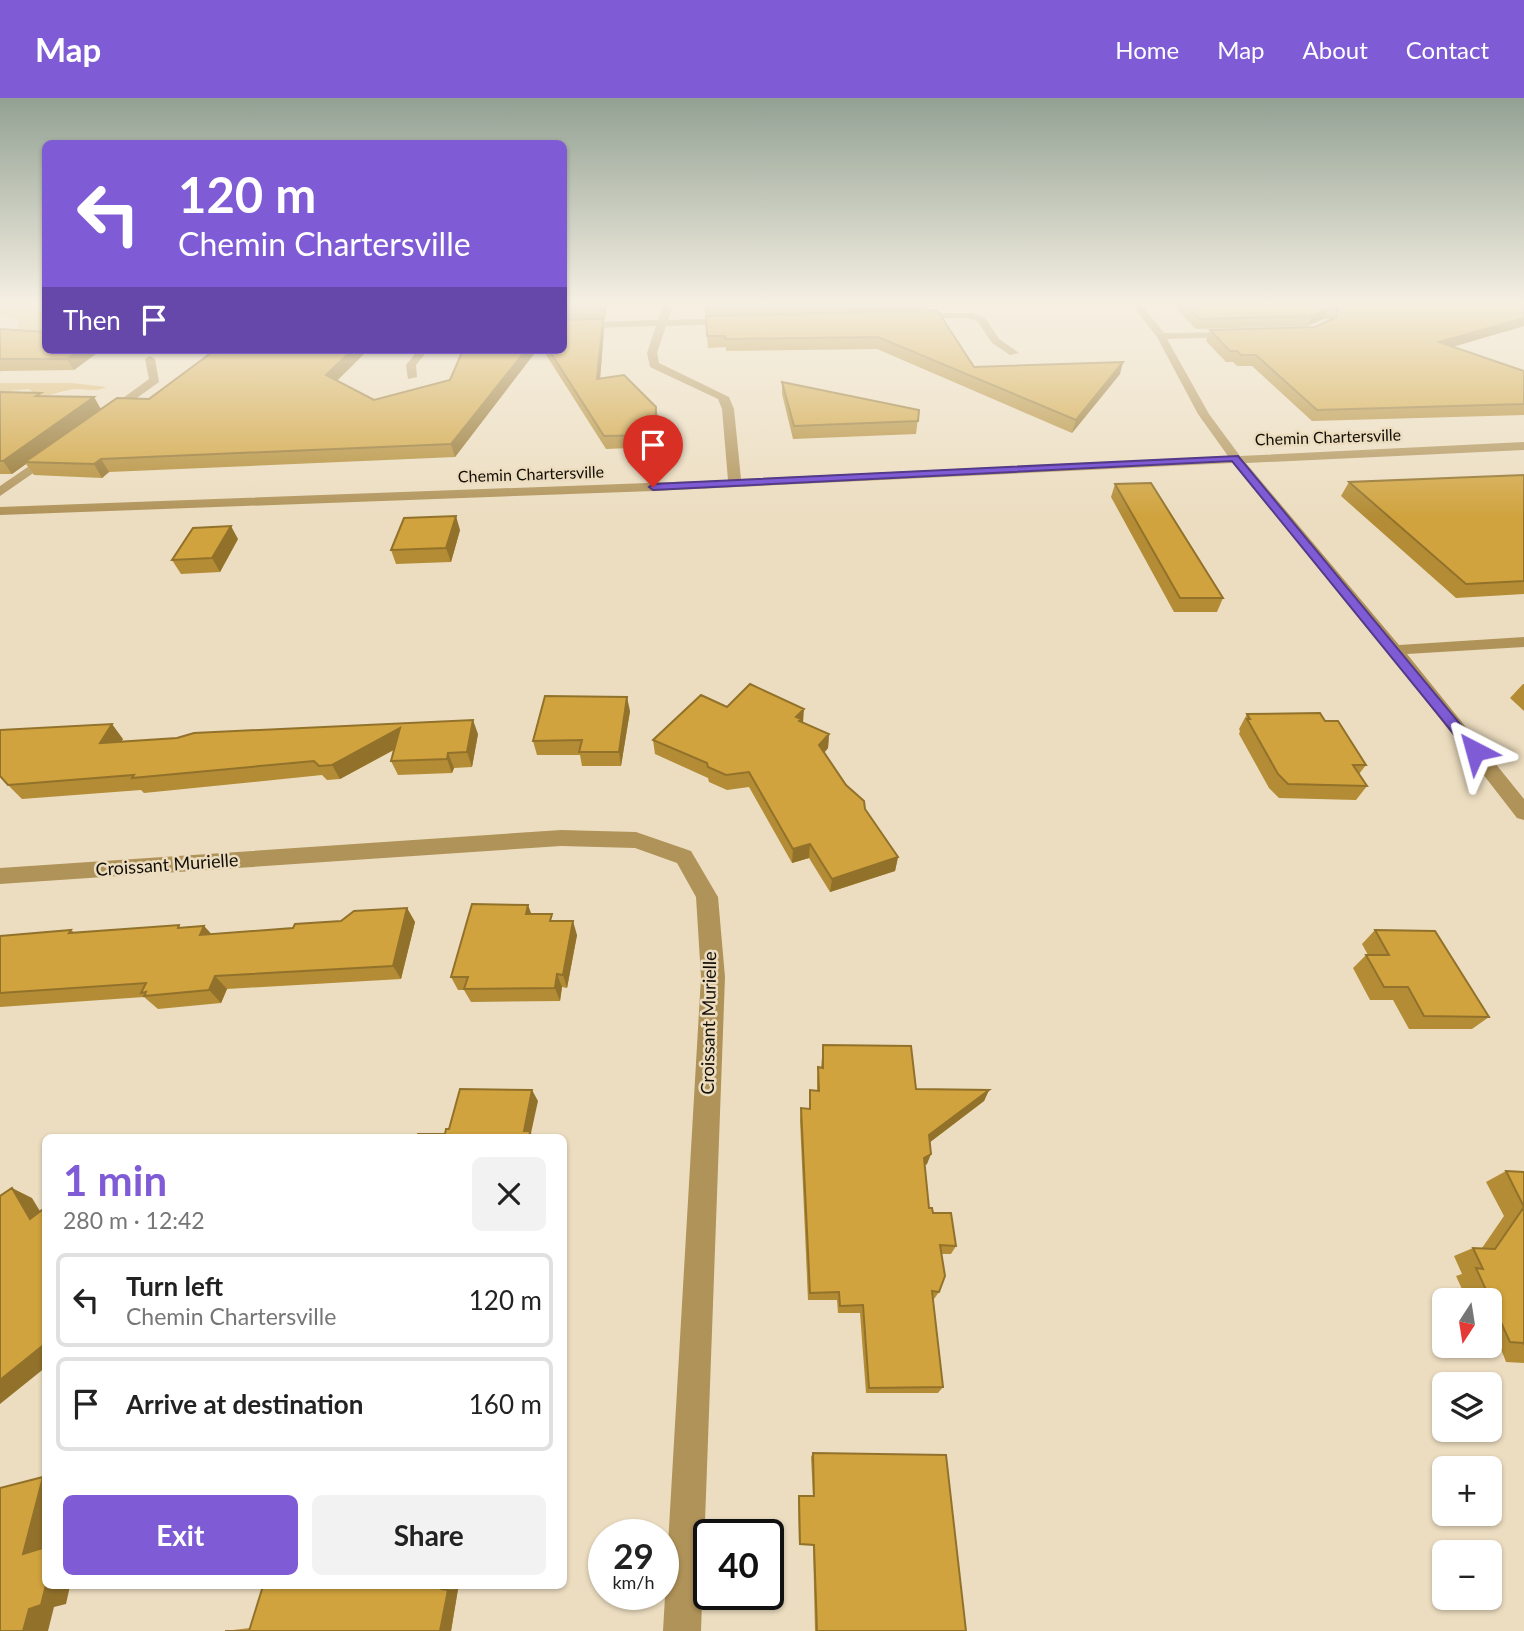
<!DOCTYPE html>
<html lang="en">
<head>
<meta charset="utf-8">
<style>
  :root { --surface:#fff; --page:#f2f2f2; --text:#222; --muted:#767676; --line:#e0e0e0; --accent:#7f5bd5 }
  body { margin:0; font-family:Lato,sans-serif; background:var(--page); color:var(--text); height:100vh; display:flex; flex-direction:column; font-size:26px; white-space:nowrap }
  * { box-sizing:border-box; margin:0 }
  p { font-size:23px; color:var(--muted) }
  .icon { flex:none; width:38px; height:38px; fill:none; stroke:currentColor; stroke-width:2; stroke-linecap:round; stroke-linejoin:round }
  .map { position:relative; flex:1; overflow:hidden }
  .panel { position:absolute; left:42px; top:1036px; width:525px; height:455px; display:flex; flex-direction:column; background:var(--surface); border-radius:10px; box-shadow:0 2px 5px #0004 }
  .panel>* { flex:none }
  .banner { position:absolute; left:42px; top:42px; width:525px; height:214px; border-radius:10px; box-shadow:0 2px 5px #0004; background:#7f5bd5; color:#fff; overflow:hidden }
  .needle { width:46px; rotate:192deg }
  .controls { position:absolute; left:1432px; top:1190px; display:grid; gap:14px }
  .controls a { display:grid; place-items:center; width:70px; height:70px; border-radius:10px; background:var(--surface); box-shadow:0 2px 5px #0004; font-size:35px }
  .speed { position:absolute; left:588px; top:1421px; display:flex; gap:14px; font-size:35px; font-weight:700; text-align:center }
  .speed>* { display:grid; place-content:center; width:91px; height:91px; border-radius:50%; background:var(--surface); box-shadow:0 2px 5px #0004; line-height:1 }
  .speed small { font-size:18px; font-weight:400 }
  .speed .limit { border:4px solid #111; border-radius:10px; background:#fff; color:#111 }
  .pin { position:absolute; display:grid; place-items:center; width:60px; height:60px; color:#fff; margin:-72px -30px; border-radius:50% 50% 50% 0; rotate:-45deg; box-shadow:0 0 7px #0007 }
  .pin .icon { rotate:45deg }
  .me { position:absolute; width:77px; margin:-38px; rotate:321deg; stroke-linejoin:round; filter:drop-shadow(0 0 5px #0008) }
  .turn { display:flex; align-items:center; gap:24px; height:147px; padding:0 21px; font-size:32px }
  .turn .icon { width:91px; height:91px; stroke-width:2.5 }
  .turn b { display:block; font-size:49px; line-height:60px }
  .then { display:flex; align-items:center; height:66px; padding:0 21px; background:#0003; gap:14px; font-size:26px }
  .round { display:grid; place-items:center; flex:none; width:74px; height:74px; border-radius:10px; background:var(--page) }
  .headline { display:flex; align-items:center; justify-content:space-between; height:119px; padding:0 21px }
  h1 { font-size:42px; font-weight:700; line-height:52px; color:var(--accent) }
  .primary-button { display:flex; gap:14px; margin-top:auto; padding:14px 21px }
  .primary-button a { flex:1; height:80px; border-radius:10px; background:var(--accent); color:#fff; font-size:28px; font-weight:700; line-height:80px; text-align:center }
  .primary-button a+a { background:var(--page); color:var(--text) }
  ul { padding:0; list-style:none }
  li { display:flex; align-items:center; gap:21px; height:94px; margin:0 14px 10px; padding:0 7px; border:4px solid var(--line); border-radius:10px }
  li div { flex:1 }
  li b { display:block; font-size:26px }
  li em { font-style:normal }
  header { display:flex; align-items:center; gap:42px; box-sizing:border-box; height:98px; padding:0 35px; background:var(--accent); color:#fff }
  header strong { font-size:33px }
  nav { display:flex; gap:38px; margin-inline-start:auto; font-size:24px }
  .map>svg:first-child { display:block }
  .green { fill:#ddb972 }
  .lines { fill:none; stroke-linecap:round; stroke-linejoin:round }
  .minor { fill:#b09359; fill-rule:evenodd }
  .wall { fill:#b38c35 }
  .shaded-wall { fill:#92722b }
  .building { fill:#d0a33e; stroke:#92722b; stroke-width:2 }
  .route { fill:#7f5bd5; stroke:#533b8a; stroke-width:2 }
  .labels { text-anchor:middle; stroke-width:5; stroke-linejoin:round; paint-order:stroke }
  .far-street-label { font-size:16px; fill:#140f05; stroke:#ecddc0 }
  .street-label { font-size:18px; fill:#140f05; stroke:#ecddc0 }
</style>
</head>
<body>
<header>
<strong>Map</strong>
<nav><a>Home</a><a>Map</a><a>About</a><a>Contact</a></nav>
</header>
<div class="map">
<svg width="1524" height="1533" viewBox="0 0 1524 1533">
  <rect width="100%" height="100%" fill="#ecddc0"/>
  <path class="green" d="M0 204H45V245L24 262 0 274C0 269 0 262 1 257 7 243 21 239 18 222L0 217Z
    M0 285H71L106 289C97 294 88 291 78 291 62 291 42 303 27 298L32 294 29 291 0 294Z"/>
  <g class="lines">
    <path class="minor" d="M665 204H674L668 222 733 220 738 223 733 226 666 228 657 255 659 265 729 299 734 311 741 381 1228 358 1198 316 1157 239 1130 204H1139L1164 235 1240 234V238L1237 239 1167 241 1209 316 1240 358 1524 344V352L1246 365 1399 547 1524 539V549L1407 556 1524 701V722L1517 720 1389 555 1233 365 653 393 0 417V409L728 382 722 311 718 301 650 269 647 255 656 228 564 231V225L658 222Z
      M912 215H972L985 220 999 241 1019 255 1010 257 992 245 978 224 968 220H909V216Z
      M418 252H428L416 267 417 279 408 281 406 267Z
      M150 258 155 261 159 284 109 320H101V316L149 281 145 261Z
      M54 351 60 355 58 358 0 398V388Z
      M561 732 636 734 691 753 718 799 725 879 701 1533H663L701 879 696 799 677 765 635 750 561 748 0 786V770Z"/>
  </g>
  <path class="wall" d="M564 204H607L605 221 603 222 604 232 600 281 656 309 658 321 656 349 606 351 543 252H564Z
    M704 204H930L929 212H937L974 269 1120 276 1072 335 877 251 726 253V249L708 250Z
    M1170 204H1524V228L1453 249 1524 273V317L1312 323 1252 268H1237L1233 264H1226L1206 243 1210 232 1315 229 1333 221H1324L1307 228 1196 231Z
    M0 231 46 252H101L74 272 0 273Z
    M215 252H368L337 283 374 302 450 282 463 252H537L455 359 109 374 102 380 34 377 26 366 12 376H0V294L43 298 94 299 101 311 149 301Z
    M782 284 919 312 916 336 793 341 782 296Z
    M1524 377V496L1456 500 1341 398 1349 384Z
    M1115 386 1223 500 1217 514H1174L1111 399Z
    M460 432 451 464 396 466 391 452Z
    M238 441 220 474 181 476 172 462Z
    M1523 586H1524V613L1510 600Z
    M727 609 803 625 829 636 828 650 824 655 846 687 865 711 898 759 895 773 830 794 809 760 792 765 749 689 727 692 709 684 708 680 655 656 653 642Z
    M630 613 621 668H582L580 657H537L533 643Z
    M1247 616 1325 623 1366 667 1359 676 1367 688 1356 702 1279 700 1269 690 1239 636 1240 633 1239 631Z
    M478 636 472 669 454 670 452 675 398 677 391 663 394 652 340 681 327 682 322 677 144 695 141 692 22 701 8 687 123 641 121 644Z
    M407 810 415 824 401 881 227 891 221 905 158 911 144 899 0 909V838L71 832 75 835 204 828 211 836 293 830 341 823Z
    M532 816 554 823 577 837 567 890 562 889 560 903 471 904 464 892H458L451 879Z
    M1375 832 1489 919 1472 931H1409L1393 902H1370L1353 870 1366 857H1368L1362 846Z
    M823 947 916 991 989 992 984 1003 930 1044 927 1066 925 1067 929 1110 956 1148 951 1156H941L939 1194 934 1201H933L943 1289 938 1295H866L860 1215H838L837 1202H808L800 1022 801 1010 809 1011 810 992 817 993V981L818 969 821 970Z
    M1506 1073 1524 1074V1265L1506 1264 1501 1251 1488 1250 1487 1248H1489V1202H1467L1456 1178 1462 1176 1454 1158 1473 1150H1482L1504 1118 1486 1084Z
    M813 1355 966 1533H815L813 1447H799L798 1400 799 1398H813L811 1359Z
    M263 1488H453L452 1490 458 1491 451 1533H225L250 1530Z"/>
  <path class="shaded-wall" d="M605 204H607L605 221 604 210Z
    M1328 211 1324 221 1307 228 1312 218Z
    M1524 220V228L1434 254 1439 244Z
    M603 221 604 232 599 294 597 281Z
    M79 252H101L74 272 67 261Z
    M352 252H368L330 289 326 277Z
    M526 252H537L455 359 451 346Z
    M1123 264 1120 276 1072 335 1076 322Z
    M94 299 101 312 25 364 26 366 12 376 3 363Z
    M656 309 658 321 656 349 654 337Z
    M101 361 109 374 102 380 94 366Z
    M456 418 460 432 451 464 446 450Z
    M231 428 238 441 220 474 212 460Z
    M627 599 630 613 621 668 619 654Z
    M804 611 803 625 801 628 796 619Z
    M473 622 478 636 472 669 467 654Z
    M112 626 123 641 111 660 100 645Z
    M400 630 406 645 340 681 332 667Z
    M829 636 828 650 818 662 819 647Z
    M448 655 454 670 452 675 447 661Z
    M810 746 809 760 792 765 793 751Z
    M898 759 895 773 830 794 832 781Z
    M528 807 533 820 526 816Z
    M407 810 415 824 401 881 393 868Z
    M573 823 577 837 567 890 563 877Z
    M204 828 216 841 200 837Z
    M557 876 562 889 560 903 555 890Z
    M215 878 227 891 221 905 209 892Z
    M532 992 538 1003 531 1035 534 1040H527L524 1033Z
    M989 992 984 1003 925 1048 929 1037Z
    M931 1056 927 1066 920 1070 924 1060Z
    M12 1090 32 1100 46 1123 30 1121Z
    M46 1245V1269L0 1306V1282Z
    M43 1379H46V1456H23Z
    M46 1487 70 1488 66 1506 54 1509 48 1533H23L29 1511Z
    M442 1488H453L452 1490 441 1491Z
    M458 1491 451 1533H440L448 1492Z"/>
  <path class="building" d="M564 204H605L604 210 564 211Z
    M704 204H838L704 207Z
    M1183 204H1524V220L1439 244 1524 273V306L1317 312 1256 257H1241L1237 253H1230L1210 232 1315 229 1337 219V211H1328L1312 218 1200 221Z
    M937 212 974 269 1123 264 1076 322 878 239 726 241 725 238H707L706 218Z
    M603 221 597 281 624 277 656 309 654 337 604 338 549 252H564V222Z
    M0 231 46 234V252H79L67 261H0Z
    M215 252H352L326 277 374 302 450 282 463 252H526L451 346 101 361 94 366 25 364 117 300 149 301Z
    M782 284 919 312 918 323 794 328Z
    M0 294 41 295 36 298 94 299 3 363H0Z
    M1524 377V483L1466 486 1349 384Z
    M1151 385 1223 500H1180L1115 386Z
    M456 418 446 450 391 452 404 420Z
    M231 428 212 460 172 462 193 430Z
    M750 586 804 611 796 619 801 621 799 623 829 636 819 647 846 687 864 703 865 711 898 759 832 781 810 746 793 751 749 674 726 677 708 669 707 665 653 642 701 597 727 609Z
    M545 598 627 599 619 654H579L582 642 533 643Z
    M1320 615 1325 623H1338L1366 667H1353L1367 688 1288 686 1278 676 1247 621H1250L1247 616Z
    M473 622 467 654 448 655 447 661 391 663 400 630 332 667 319 668 314 663 132 680 134 677 8 687 0 678V632L112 626 100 645 177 640 194 635Z
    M472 806 528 807 526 816H552L550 823H573L563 877 557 876 555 890 464 891 468 879H451Z
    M407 810 393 868 215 878 209 892 144 898 146 894 141 895 146 885 0 895V838L71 832 69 835 179 827 178 830 204 828 200 837 293 830 295 826 341 823 354 813Z
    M1375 832 1435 833 1489 919 1424 918 1408 889H1384L1366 857H1389Z
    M823 947 911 948 916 991 989 992 929 1037 931 1056 924 1060 929 1110H932L933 1115H951L956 1148 940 1147 945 1178 939 1194 932 1193 943 1289 869 1290 863 1207 840 1208 839 1194 810 1195 801 1010 810 1011V992L819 993 818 969 823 970Z
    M460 991 532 992 524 1033H530L529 1040H417L418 1036H445L446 1031H449Z
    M1506 1073 1524 1074V1109Z
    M12 1090 30 1121 46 1109V1245L0 1282V1098Z
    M1524 1109V1246L1523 1245 1510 1244 1476 1170 1483 1171 1473 1150 1495 1151Z
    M813 1355 946 1357 966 1533H817L814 1447 800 1446 799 1398H814Z
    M43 1379 23 1456 46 1449V1487L41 1507 29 1511 23 1533H0V1390Z
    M263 1488H442L441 1491 448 1492 440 1533H225H249Z"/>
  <linearGradient id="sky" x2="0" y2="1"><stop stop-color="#92a193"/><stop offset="0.49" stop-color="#f6f0e3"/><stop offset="1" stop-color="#f6f0e3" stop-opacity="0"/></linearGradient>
  <rect width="1524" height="419" fill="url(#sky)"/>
  <path class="route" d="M1238 358 1480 650V656H1470L1232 363 653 392 649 389 653 386Z"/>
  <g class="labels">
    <g class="far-street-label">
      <text transform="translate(1328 339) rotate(-2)" y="6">Chemin Chartersville</text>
      <text transform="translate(531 376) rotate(-2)" y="6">Chemin Chartersville</text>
    </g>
    <g class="street-label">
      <text transform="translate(167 767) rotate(-4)" y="6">Croissant Murielle</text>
      <text transform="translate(709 925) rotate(-89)" y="6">Croissant Murielle</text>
    </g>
  </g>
</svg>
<div class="controls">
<a><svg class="needle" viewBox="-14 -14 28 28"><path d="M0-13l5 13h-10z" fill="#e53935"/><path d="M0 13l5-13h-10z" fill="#767676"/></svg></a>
<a><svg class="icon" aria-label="layers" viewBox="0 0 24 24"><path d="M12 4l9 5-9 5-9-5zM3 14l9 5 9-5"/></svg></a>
<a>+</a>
<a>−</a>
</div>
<div class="speed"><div>29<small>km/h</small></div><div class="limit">40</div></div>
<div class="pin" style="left:653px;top:389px;background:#d93025"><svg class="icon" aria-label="arrive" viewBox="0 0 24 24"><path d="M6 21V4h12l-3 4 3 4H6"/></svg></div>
<svg class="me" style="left:1475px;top:653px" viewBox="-20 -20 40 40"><path d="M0-17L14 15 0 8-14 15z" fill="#7f5bd5" stroke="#fff" stroke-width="4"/></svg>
<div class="banner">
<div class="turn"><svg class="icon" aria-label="left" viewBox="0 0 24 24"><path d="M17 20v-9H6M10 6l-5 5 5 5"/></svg><div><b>120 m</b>Chemin Chartersville</div></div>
<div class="then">Then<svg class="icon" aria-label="arrive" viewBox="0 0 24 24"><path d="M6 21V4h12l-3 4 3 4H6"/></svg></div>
</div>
<section class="panel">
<div class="headline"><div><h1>1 min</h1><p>280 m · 12:42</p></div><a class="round"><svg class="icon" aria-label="close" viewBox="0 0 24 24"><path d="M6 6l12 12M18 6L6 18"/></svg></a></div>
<ul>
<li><svg class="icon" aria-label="left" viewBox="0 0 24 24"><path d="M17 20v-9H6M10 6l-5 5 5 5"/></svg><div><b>Turn left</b><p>Chemin Chartersville</p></div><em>120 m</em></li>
<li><svg class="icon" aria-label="arrive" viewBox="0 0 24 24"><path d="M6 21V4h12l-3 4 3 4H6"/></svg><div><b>Arrive at destination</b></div><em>160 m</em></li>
</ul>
<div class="primary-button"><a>Exit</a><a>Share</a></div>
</section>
</div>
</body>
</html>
